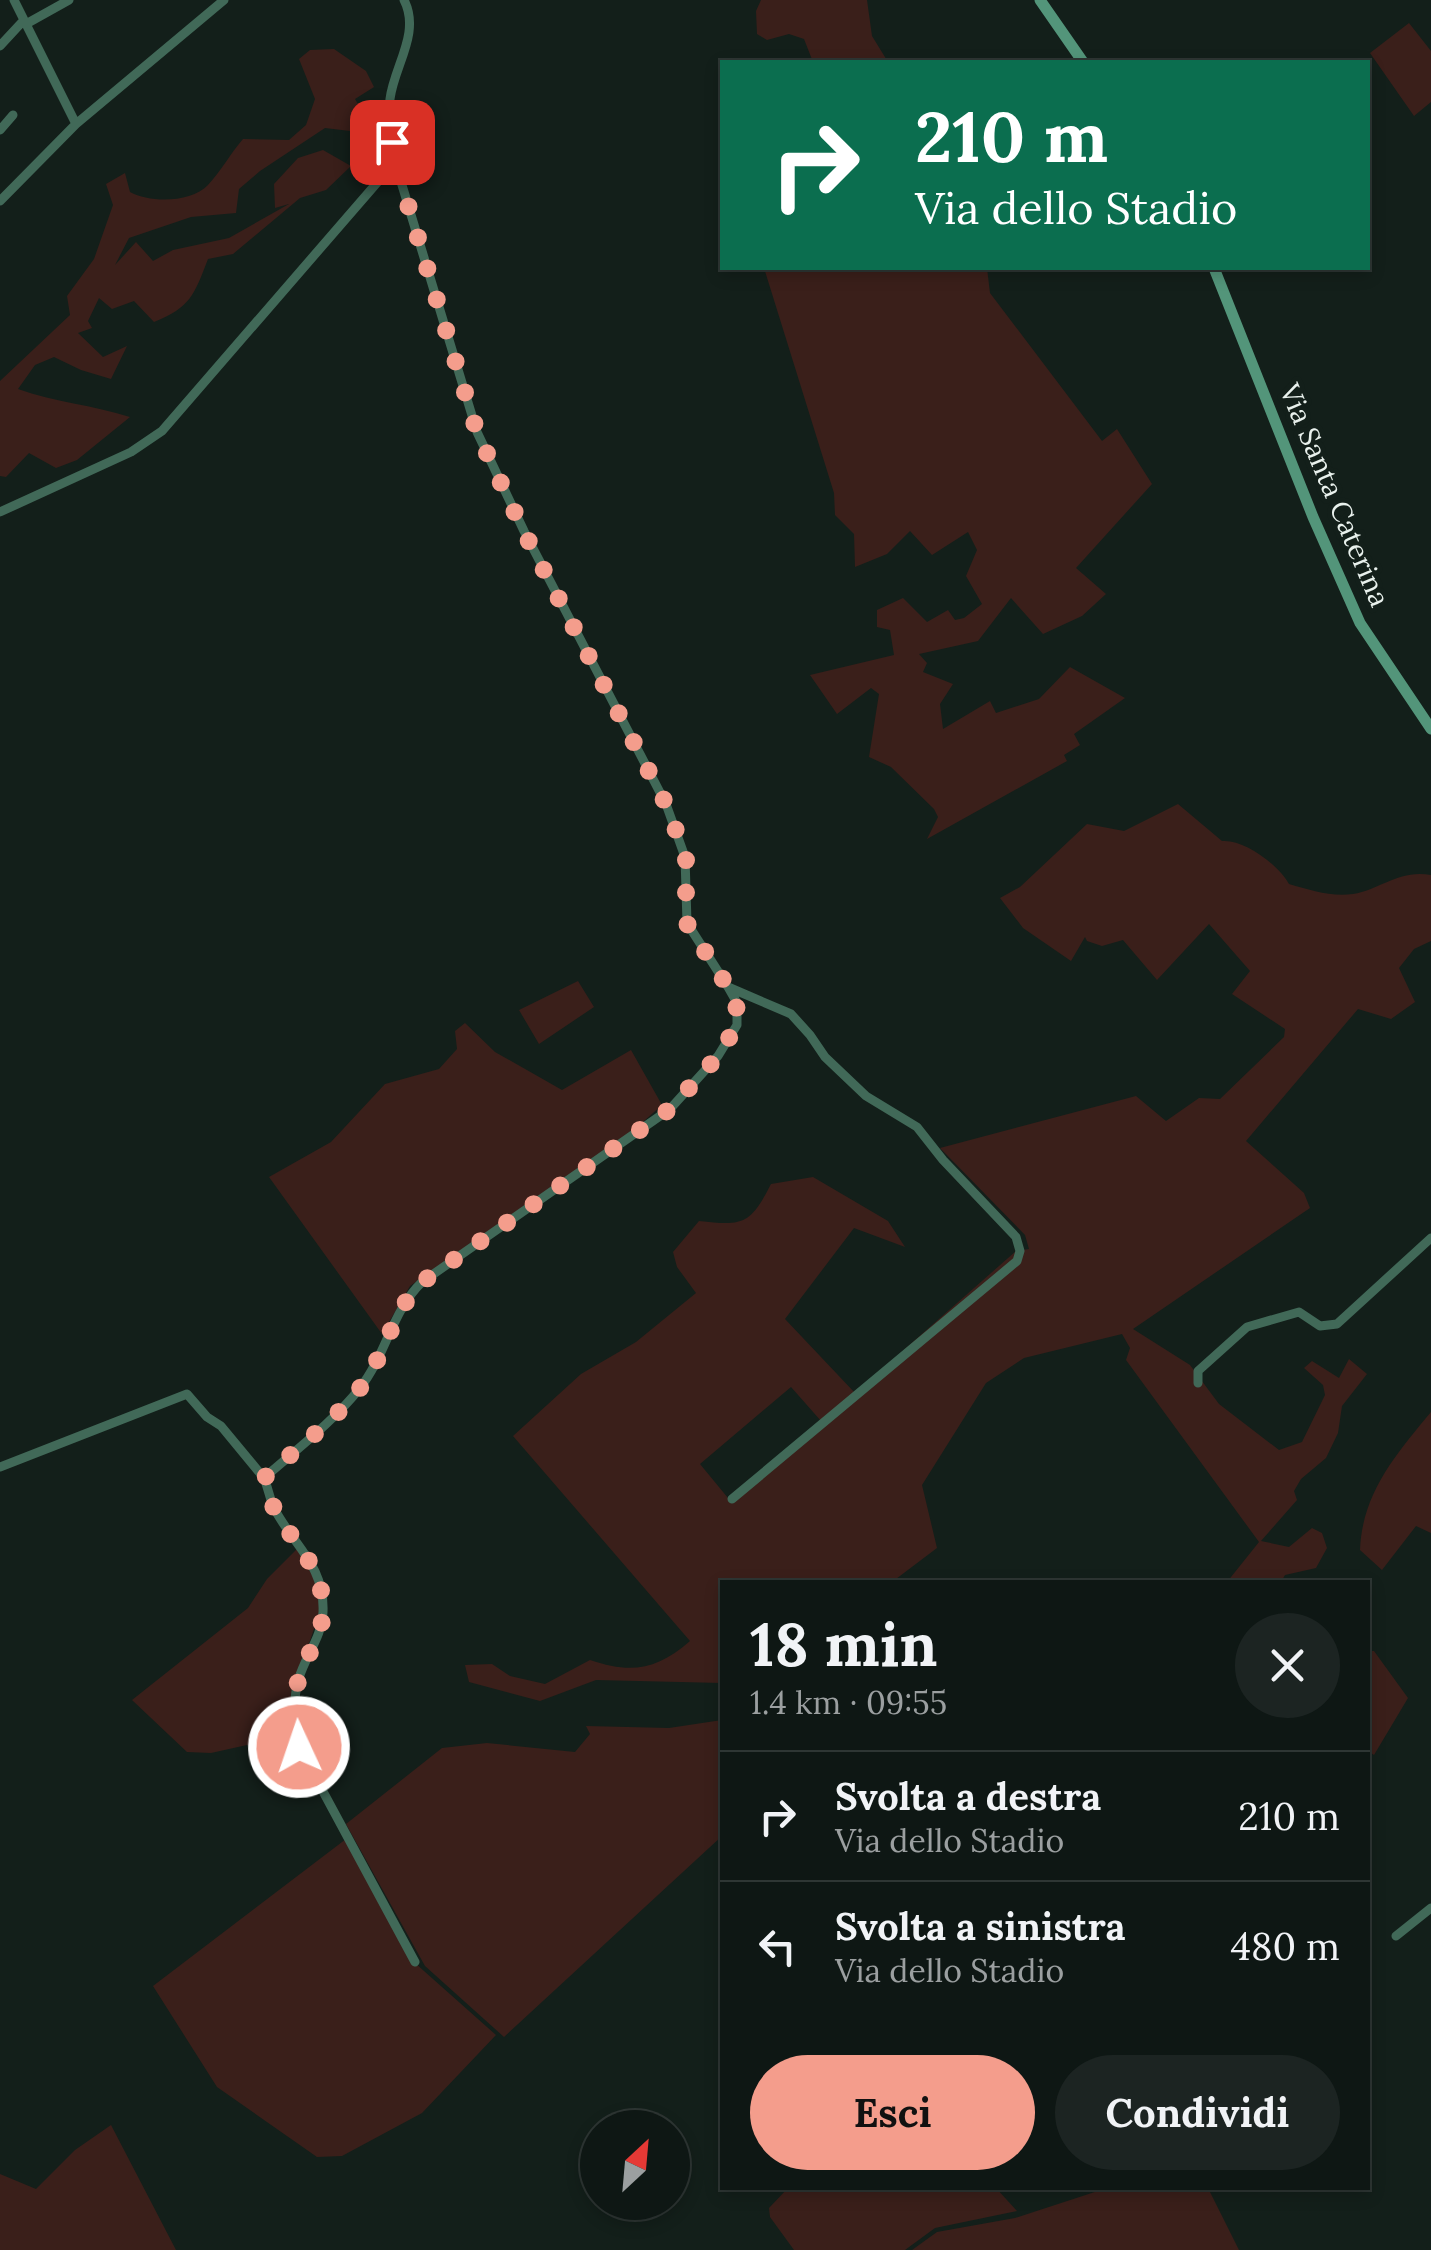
<!DOCTYPE html>
<html lang="it">
<head>
<meta charset="utf-8">
<style>
  :root { --surface:#0e1714; --page:#1c2422; --text:#f1f3f6; --muted:#9b9fa0; --line:#2e3634; --accent:#f49d8c }
  body { margin:0; font-family:Lora,serif; background:var(--page); color:var(--text); height:100vh; display:flex; flex-direction:column; font-size:38px; white-space:nowrap }
  * { box-sizing:border-box; margin:0 }
  p { font-size:32px; color:var(--muted) }
  .icon { flex:none; width:55px; height:55px; fill:none; stroke:currentColor; stroke-width:2; stroke-linecap:round; stroke-linejoin:round }
  .map { position:relative; flex:1; overflow:hidden }
  .panel { position:absolute; left:720px; top:1580px; width:650px; height:610px; display:flex; flex-direction:column; background:var(--surface); border-radius:0px; box-shadow:0 5px 15px #0003,0 0 0 2px var(--line) }
  .panel>* { flex:none }
  .guide { position:absolute; left:720px; top:60px; width:650px; height:210px; border-radius:0px; box-shadow:0 5px 15px #0003,0 0 0 2px var(--line); background:#0b6e4f; color:#fff; overflow:hidden }
  .needle { width:65px; rotate:26deg }
  .buttons { position:absolute; left:580px; top:2110px; display:grid; gap:20px }
  .buttons a { display:grid; place-items:center; width:110px; height:110px; border-radius:50%; background:var(--surface); box-shadow:0 5px 15px #0003,0 0 0 2px var(--line); font-size:50px }
  .pin { position:absolute; display:grid; place-items:center; width:85px; height:85px; color:#fff; margin:-42px; border-radius:20px; box-shadow:0 5px 15px #0006 }
  .me { position:absolute; width:110px; margin:-55px; rotate:357deg; stroke-linejoin:round; filter:drop-shadow(0 0 8px #0008) }
  .turn { display:flex; align-items:center; gap:35px; height:210px; padding:0 30px; font-size:45px }
  .turn .icon { width:130px; height:130px; stroke-width:2.5 }
  .turn b { display:block; font-size:70px; line-height:85px }
  .round { display:grid; place-items:center; flex:none; width:105px; height:105px; border-radius:52px; background:var(--page) }
  .overview { display:flex; align-items:center; justify-content:space-between; height:170px; padding:0 30px }
  h1 { font-size:60px; font-weight:800; line-height:75px }
  .primary-button { display:flex; gap:20px; margin-top:auto; padding:20px 30px }
  .primary-button a { flex:1; height:115px; border-radius:60px; background:var(--accent); color:#111; font-size:40px; font-weight:800; line-height:115px; text-align:center }
  .primary-button a+a { background:var(--page); color:var(--text) }
  ul { padding:0; list-style:none }
  li { display:flex; align-items:center; gap:30px; height:130px; padding:0 30px; border-top:2px solid var(--line) }
  li div { flex:1 }
  li b { display:block; font-size:38px }
  li em { font-style:normal }
  .map>svg:first-child { display:block }
  .green { fill:#3a1f1a; fill-rule:evenodd }
  .lines { fill:none; stroke-linecap:round; stroke-linejoin:round }
  .street { stroke:#416958; stroke-width:9 }
  .secondary { stroke:#53957a; stroke-width:11 }
  .route { stroke:#f49d8c; stroke-width:18; stroke-dasharray:0 32.4 }
  .labels { text-anchor:middle; stroke-width:10; stroke-linejoin:round; paint-order:stroke }
  .street-label { font-size:28px; fill:#e9f1ed; stroke:#131f1a }
</style>
</head>
<body>
<div class="map">
<svg width="1431" height="2250" viewBox="0 0 1431 2250">
  <rect width="100%" height="100%" fill="#131f1a"/>
  <path class="green" d="M761 0H867L872 36 888 62H813L804 39 789 34 767 40 757 34 756 11Z
    M1409 23 1431 51V102L1414 116 1370 53Z
    M334 49 366 71 374 87 355 99 369 123 350 131 325 128 260 171 239 189 236 213 191 217 129 238 115 265 136 242 153 261 173 250 229 238 289 204 275 208 274 184 298 158 323 150 351 166 326 190 300 198 233 254 208 259C194 295 191 307 154 322L134 301 112 309 99 298 88 321 92 328 78 333 103 357 127 346 111 379 81 370 54 357 35 365 18 389C54 402 93 405 130 417L77 460 56 468 29 453 6 477 0 476V381L70 315 67 296 94 259 113 205 106 184 125 173 130 192C150 203 191 203 208 185 221 171 230 154 243 139L289 140 306 125 315 99 299 59 310 50Z
    M764 268H987L990 293 1102 441 1117 429 1152 484 1076 568 1106 594 1082 616 1043 634 1011 598 978 641 919 654 927 663 923 672 953 684 940 704 943 729 990 701 996 713 1039 699 1070 667 1125 698 1074 734 1080 745 1064 755 1067 761 927 839 938 817 934 809 891 767 869 757 879 694 871 688 837 714 810 675 894 655 890 630 877 627V610L903 598 927 622 948 610 955 620 964 618 982 604 966 576 977 550 968 532 932 555 910 531 887 554 855 567 854 534 835 515 834 493Z
    M1178 804 1222 841C1244 839 1279 865 1289 884 1310 890 1331 897 1353 894 1381 889 1400 869 1431 875V941L1414 949 1399 968 1415 1002 1391 1019 1358 1009 1246 1141 1304 1193 1310 1208 1133 1329 1190 1365 1219 1404 1279 1450 1302 1442 1325 1395 1323 1385 1304 1368 1312 1361 1339 1378 1349 1359 1367 1374 1342 1406 1338 1433 1326 1458 1301 1479 1294 1491 1297 1500 1261 1541 1289 1547 1312 1528 1322 1533 1327 1548 1316 1568 1285 1575 1281 1582H1227L1259 1542 1126 1360 1130 1348 1122 1334 1024 1358 986 1383 922 1485 937 1548 892 1582H722V1683L596 1680 540 1701 469 1682 465 1665 492 1664 510 1676 545 1684 590 1660C631 1674 657 1670 690 1641L513 1436 581 1374 636 1342 696 1293 677 1267 673 1252 699 1221C743 1226 750 1225 771 1184L813 1177 888 1221 905 1247 854 1228 785 1319 855 1393 1016 1251 1029 1249 1025 1235 940 1148 1136 1096 1166 1121 1199 1098 1220 1099 1284 1037 1285 1029 1232 994 1250 971 1209 924 1157 980 1123 940 1102 946 1087 941 1085 937 1071 961 1023 928 1000 898 1020 887 1087 824 1124 831ZM791 1387 821 1421 728 1498 700 1464Z
    M578 981 594 1007 539 1044 519 1010Z
    M465 1023 495 1052 562 1090 631 1050 662 1105 626 1137 410 1286 382 1334 269 1177 331 1142 385 1084 439 1069 457 1049 455 1031Z
    M1431 1412V1533L1416 1526 1382 1570 1360 1550C1362 1493 1397 1453 1431 1412Z
    M300 1546 318 1588 320 1611 289 1703 291 1735 211 1753 187 1752 132 1700 248 1608 267 1579Z
    M1368 1651H1374L1408 1698 1374 1755 1368 1751Z
    M722 1720V1836L504 2037 425 1966 346 1824 442 1748 487 1743 575 1752 590 1734 586 1726 669 1728Z
    M346 1839 415 1963 496 2035 422 2113 342 2156 317 2157 217 2087 153 1986Z
    M111 2125 176 2250H0V2174L36 2189 75 2150Z
    M788 2188H996L1017 2211 935 2228 905 2250H794L770 2217 769 2208Z
    M1107 2188H1208L1239 2250H912L937 2232 1015 2218Z"/>
  <g class="lines">
    <path class="street" d="M14 0 76 124
      M404 0C421 33 394 66 390 99 387 120 391 141 395 162L477 432 524 531 666 804 685 857 687 923 728 987 736 1001 737 1015V1025L718 1056 670 1109 422 1282C392 1311 386 1355 360 1388 334 1421 296 1450 264 1478 268 1488 270 1499 274 1508 293 1545 325 1565 323 1612 322 1637 306 1655 299 1678 292 1702 294 1724 299 1747L415 1962
      M26 24 69 0
      M0 46 24 20
      M0 130 13 115
      M0 201 76 124 224 0
      M0 512 131 452 162 431 395 162
      M728 987 791 1014 810 1035 825 1057 866 1096 917 1127 943 1160 1016 1237 1020 1251 1017 1261 732 1499
      M1198 1383V1371L1247 1327 1299 1312 1320 1326 1337 1324 1431 1238
      M0 1467 187 1394 207 1417 221 1426 264 1478
      M1396 1936 1431 1908"/>
    <path class="secondary" d="M1040 0 1083 62
      M1214 268 1313 517 1360 623 1431 729"/>
  </g>
  <g class="lines">
    <path class="route" d="M299 1747C294 1724 292 1702 299 1678 306 1655 322 1637 323 1612 324 1565 293 1545 274 1508 270 1499 268 1488 264 1478 296 1449 334 1421 360 1388 386 1355 392 1311 422 1282L670 1109 718 1056 737 1025V1015L736 1001 728 987 686 922V857L666 804 524 532 477 432 395 162 392 142"/>
  </g>
  <g class="labels">
    <g class="street-label">
      <text transform="translate(1335 495) rotate(67)" y="10">Via Santa Caterina</text>
    </g>
  </g>
</svg>
<div class="buttons">
<a><svg class="needle" viewBox="-14 -14 28 28"><path d="M0-13l5 13h-10z" fill="#e53935"/><path d="M0 13l5-13h-10z" fill="#9b9fa0"/></svg></a>
</div>
<div class="pin" style="left:392px;top:142px;background:#d93025"><svg class="icon" aria-label="arrive" viewBox="0 0 24 24"><path d="M6 21V4h12l-3 4 3 4H6"/></svg></div>
<svg class="me" style="left:299px;top:1747px" viewBox="-20 -20 40 40"><circle r="17" fill="#f49d8c" stroke="#fff" stroke-width="3"/><path d="M0-11L8 9 0 5-8 9z" fill="#fff"/></svg>
<div class="guide">
<div class="turn"><svg class="icon" aria-label="right" viewBox="0 0 24 24"><path d="M7 20v-9h11M14 6l5 5-5 5"/></svg><div><b>210 m</b>Via dello Stadio</div></div>
</div>
<section class="panel">
<div class="overview"><div><h1>18 min</h1><p>1.4 km · 09:55</p></div><a class="round"><svg class="icon" aria-label="close" viewBox="0 0 24 24"><path d="M6 6l12 12M18 6L6 18"/></svg></a></div>
<ul>
<li><svg class="icon" aria-label="right" viewBox="0 0 24 24"><path d="M7 20v-9h11M14 6l5 5-5 5"/></svg><div><b>Svolta a destra</b><p>Via dello Stadio</p></div><em>210 m</em></li>
<li><svg class="icon" aria-label="left" viewBox="0 0 24 24"><path d="M17 20v-9H6M10 6l-5 5 5 5"/></svg><div><b>Svolta a sinistra</b><p>Via dello Stadio</p></div><em>480 m</em></li>
</ul>
<div class="primary-button"><a>Esci</a><a>Condividi</a></div>
</section>
</div>
</body>
</html>
